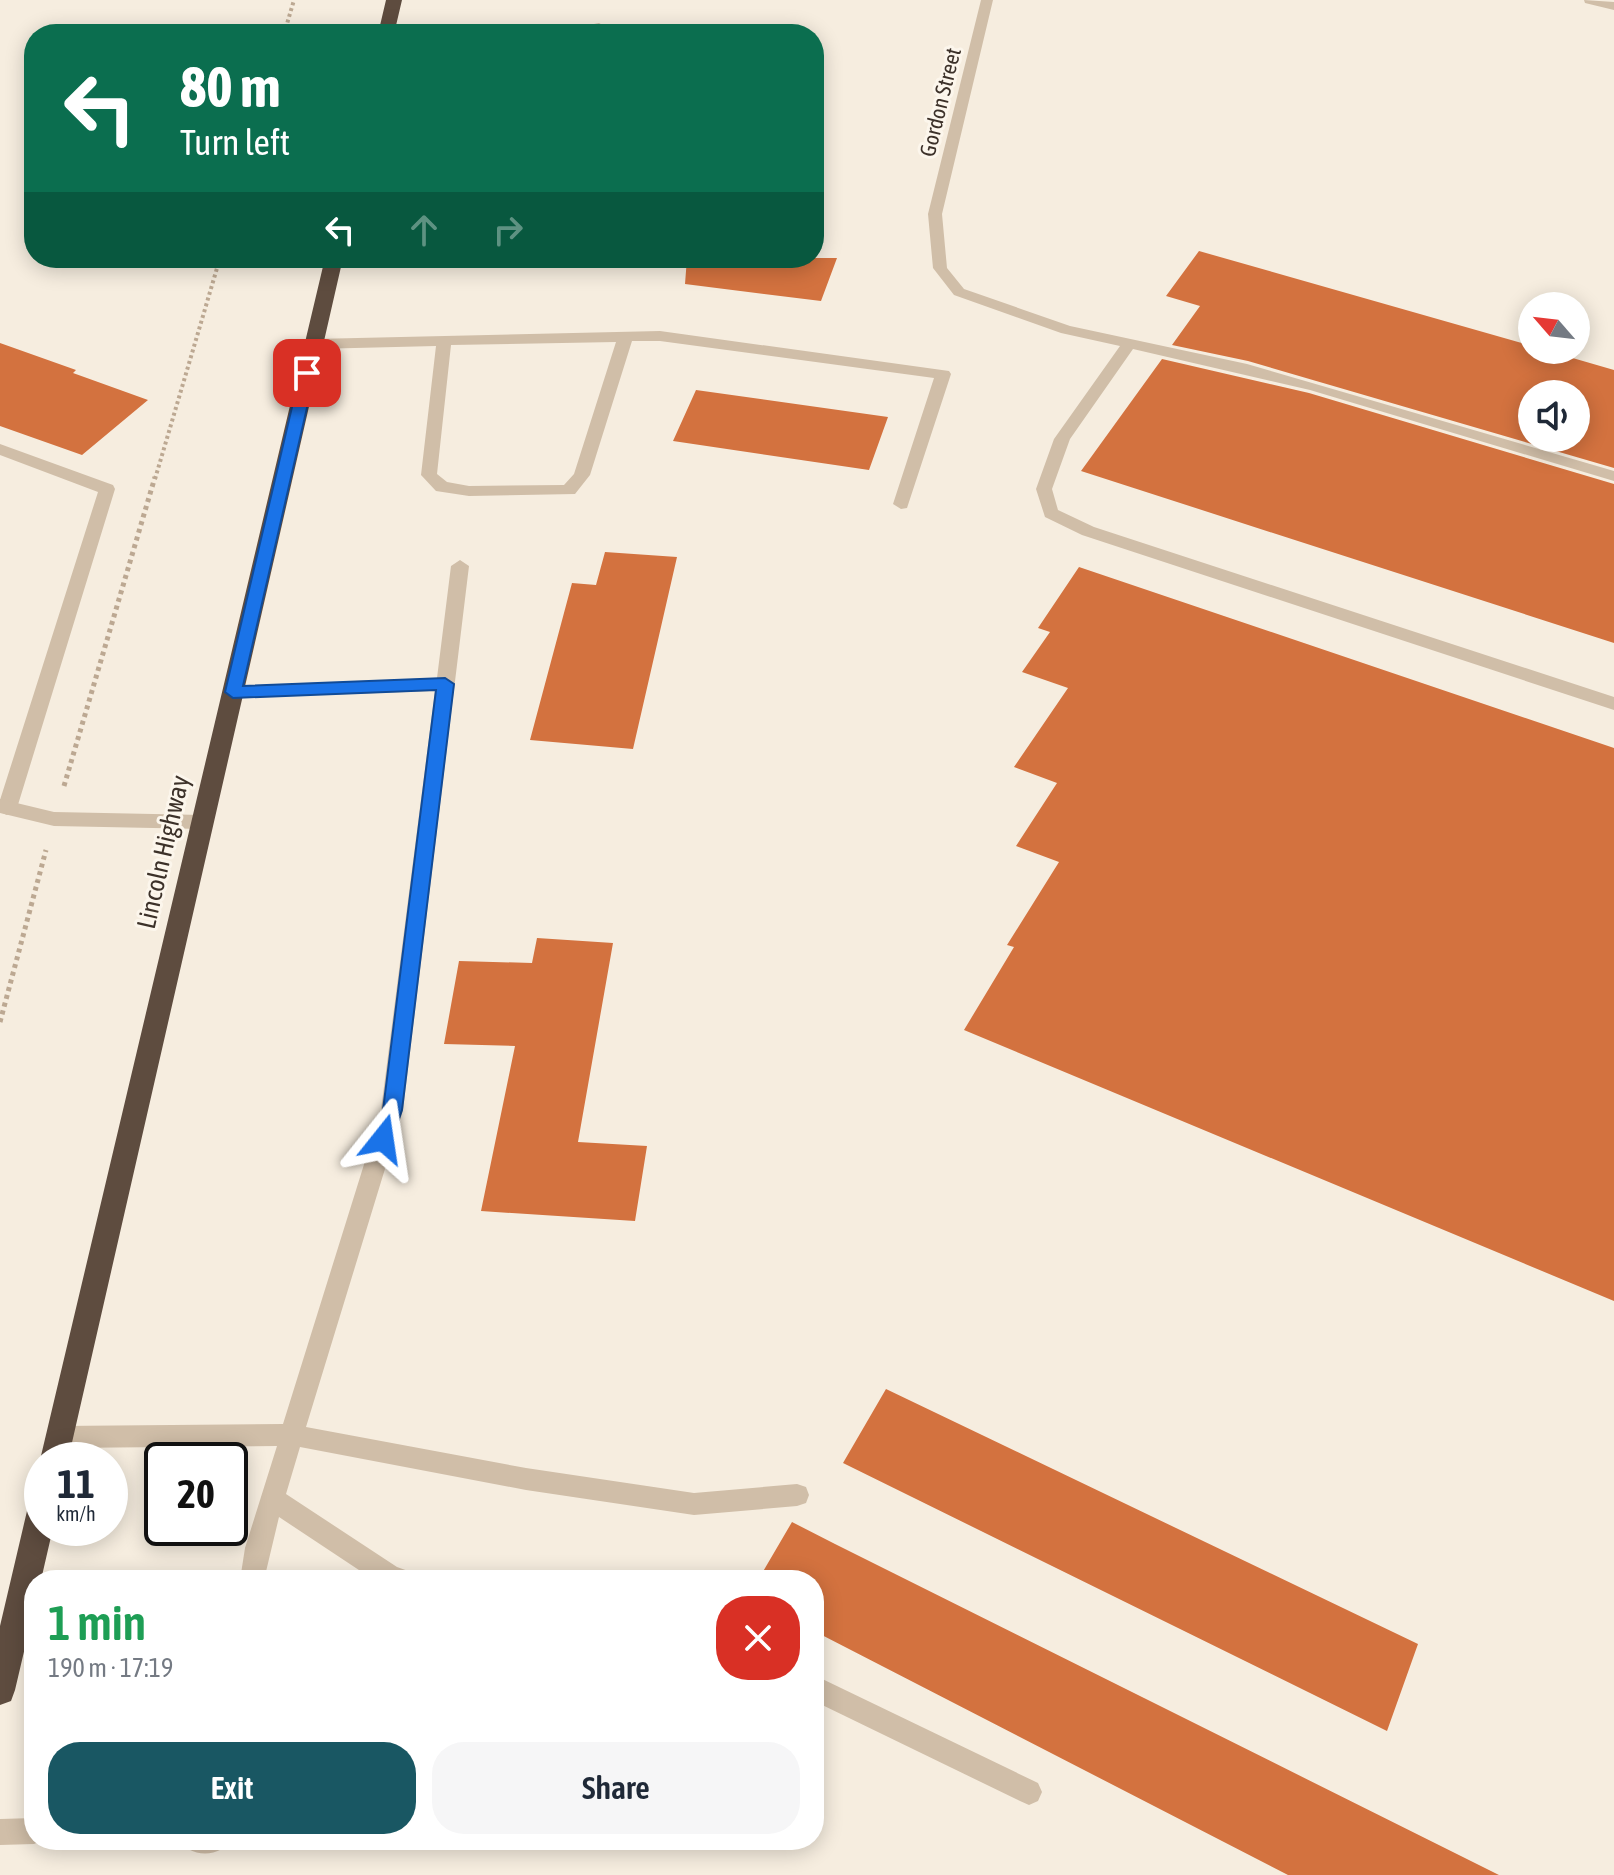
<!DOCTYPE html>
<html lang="en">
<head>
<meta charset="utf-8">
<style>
  :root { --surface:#fff; --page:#f6f6f7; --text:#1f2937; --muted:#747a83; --accent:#195763 }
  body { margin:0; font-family:"Asap Condensed",sans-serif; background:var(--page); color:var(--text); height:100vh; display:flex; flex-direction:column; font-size:30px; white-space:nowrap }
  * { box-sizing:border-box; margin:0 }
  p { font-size:26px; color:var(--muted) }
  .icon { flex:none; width:44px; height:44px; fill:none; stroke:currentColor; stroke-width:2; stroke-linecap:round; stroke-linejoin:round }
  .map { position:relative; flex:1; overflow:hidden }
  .drawer { position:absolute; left:24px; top:1570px; width:800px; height:280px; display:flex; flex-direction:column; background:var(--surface); border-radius:32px; box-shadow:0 4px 20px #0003 }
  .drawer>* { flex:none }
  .top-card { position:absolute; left:24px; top:24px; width:800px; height:244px; border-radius:32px; box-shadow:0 4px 20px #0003; background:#0b6e4f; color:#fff; overflow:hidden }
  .needle { width:52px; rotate:298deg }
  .controls { position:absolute; left:1518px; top:292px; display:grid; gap:16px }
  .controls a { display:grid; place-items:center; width:72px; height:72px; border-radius:50%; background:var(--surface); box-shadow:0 4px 20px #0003; font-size:40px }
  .speed { position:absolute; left:24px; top:1442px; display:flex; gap:16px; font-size:40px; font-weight:700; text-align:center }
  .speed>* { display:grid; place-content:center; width:104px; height:104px; border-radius:50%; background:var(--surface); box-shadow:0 4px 20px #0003; line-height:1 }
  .speed small { font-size:20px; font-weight:400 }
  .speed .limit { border:4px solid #111; border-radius:12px; background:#fff; color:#111 }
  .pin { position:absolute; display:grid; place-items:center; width:68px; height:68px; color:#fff; margin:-34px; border-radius:16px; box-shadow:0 4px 12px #0006 }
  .me { position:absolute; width:88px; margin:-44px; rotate:15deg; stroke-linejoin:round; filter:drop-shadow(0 0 6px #0008) }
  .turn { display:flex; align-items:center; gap:28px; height:168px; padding:0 24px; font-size:36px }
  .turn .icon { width:104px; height:104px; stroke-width:2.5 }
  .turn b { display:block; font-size:56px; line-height:68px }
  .lanes { display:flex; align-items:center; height:76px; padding:0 24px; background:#0003; justify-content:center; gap:40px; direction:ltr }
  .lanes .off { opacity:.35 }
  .round { display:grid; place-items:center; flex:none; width:84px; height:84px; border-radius:32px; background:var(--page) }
  .overview { display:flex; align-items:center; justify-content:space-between; height:136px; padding:0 24px }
  h1 { font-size:48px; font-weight:600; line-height:60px; color:#1e9e55 }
  .cta { display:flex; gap:16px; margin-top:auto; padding:16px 24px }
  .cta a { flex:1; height:92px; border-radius:32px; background:var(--accent); color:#fff; font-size:32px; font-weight:600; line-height:92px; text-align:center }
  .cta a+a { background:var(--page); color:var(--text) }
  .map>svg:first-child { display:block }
  .building { fill:#d3723f; fill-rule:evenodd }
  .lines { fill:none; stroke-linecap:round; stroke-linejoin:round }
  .path-far1 { stroke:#bca892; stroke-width:4; stroke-dasharray:3 3; stroke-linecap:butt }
  .path { stroke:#bca892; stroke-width:5; stroke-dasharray:4 4; stroke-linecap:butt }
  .lane { fill:#d0bea8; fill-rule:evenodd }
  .street { fill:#d0bea8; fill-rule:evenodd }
  .highway { fill:#5e4c3f; fill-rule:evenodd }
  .route { fill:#1a73e8; stroke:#114b97; stroke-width:2 }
  .labels { text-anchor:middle; stroke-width:6; stroke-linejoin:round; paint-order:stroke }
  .far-street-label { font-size:22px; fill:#3c3129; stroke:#fcf6ec }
  .street-label { font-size:26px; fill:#3c3129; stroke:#fcf6ec }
</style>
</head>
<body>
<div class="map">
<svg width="1614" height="1875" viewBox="0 0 1614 1875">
  <rect width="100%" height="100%" fill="#f6eddf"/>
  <path class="building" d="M1199 251 1532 346V350H1545L1614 370V468L1248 361 1172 345 1200 306 1166 296ZM1532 394H1576V438H1532Z
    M687 258H837L821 301 685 284Z
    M0 343 76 370 73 373 148 400 82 455 0 426Z
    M1162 359 1309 393 1614 484V643L1081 471Z
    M696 390 888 417 869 470 673 441Z
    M605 552 677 557 633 749 530 740 572 583 596 585Z
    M1079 567 1614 748V1301L964 1030 1014 947 1007 945 1059 862 1016 846 1057 783 1014 767 1068 688 1022 672 1050 632 1038 628Z
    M537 938 613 943 578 1142 647 1146 635 1221 481 1211 515 1046 444 1044 459 961 532 963Z
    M886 1389 1418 1644 1387 1731 843 1463Z
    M792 1522 835 1544 1499 1875H1288L814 1631V1580H758Z"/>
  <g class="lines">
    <path class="path-far1" d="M284 34 294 0
      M155 479 220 258"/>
    <path class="path" d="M64 786 155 477
      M0 1022 46 850"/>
    <path class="lane" d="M599 23 606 27 603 34H589L594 24Z
      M935 210 942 214 947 268 964 289 1070 326 1247 364 1614 471V481L1310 390 1133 349 1070 439 1052 489 1058 510 1094 527 1614 697V710L1082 535 1045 517 1036 489 1054 439 1120 346 1061 333 954 295 933 268 928 214Z
      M660 331 949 371 951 374 907 508 901 509 893 504 934 378 660 341H632L590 475 575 494 469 496 436 491 421 475 436 346 314 349 306 344 314 339ZM616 342 574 474 564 485 469 486 447 482 437 474 451 345Z
      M0 444 113 485 115 489 17 808 7 815 0 812V800L98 492 0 455Z
      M460 560 469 566 403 1110 306 1427 526 1468 694 1493 797 1484 806 1487 809 1495 806 1503 797 1506 694 1515 526 1490 300 1447 286 1494 397 1567 411 1572 414 1580H374L279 1517 264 1580H240L245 1548 277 1446 59 1448 51 1445 47 1437 51 1429 59 1426 283 1424 381 1110 435 691 233 698 224 692 233 686 437 678 451 566Z
      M814 1675 1038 1783 1042 1792 1038 1801 1029 1805 1020 1801 814 1701Z
      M34 1818V1840H43L34 1844 0 1845V1819Z
      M184 1840H226L222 1849C210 1855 200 1855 188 1849Z"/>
    <path class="street" d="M981 0H993L942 214 935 218 928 214Z
      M1584 0 1614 2V10L1585 3Z
      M0 799 54 812 203 815 213 822 203 829 54 826 0 813Z"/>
    <path class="highway" d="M386 0H402L394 34H378Z
      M325 258H343L68 1460H42V1465L40 1460Z
      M42 1497V1528H53L41 1580H34V1609L15 1690 11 1701 0 1705V1626L27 1511 32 1501Z"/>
  </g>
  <path class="route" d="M307 368 315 373 243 686 445 678 454 684 402 1110 390 1145H376L374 1139 383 1110 436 690 233 698 225 692 300 373Z"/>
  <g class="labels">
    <g class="far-street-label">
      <text transform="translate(940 102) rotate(-76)" y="8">Gordon Street</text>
    </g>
    <g class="street-label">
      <text transform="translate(163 852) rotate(-77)" y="9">Lincoln Highway</text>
    </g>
  </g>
</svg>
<div class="controls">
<a><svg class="needle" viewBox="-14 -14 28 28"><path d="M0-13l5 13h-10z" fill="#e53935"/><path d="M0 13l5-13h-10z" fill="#747a83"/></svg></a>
<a><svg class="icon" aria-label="sound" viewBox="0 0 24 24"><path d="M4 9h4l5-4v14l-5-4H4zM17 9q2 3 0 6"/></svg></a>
</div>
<div class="speed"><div>11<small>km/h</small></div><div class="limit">20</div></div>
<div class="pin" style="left:307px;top:373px;background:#d93025"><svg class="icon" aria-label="arrive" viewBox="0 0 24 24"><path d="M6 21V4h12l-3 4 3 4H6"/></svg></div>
<svg class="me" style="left:383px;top:1139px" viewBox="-20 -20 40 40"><path d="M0-17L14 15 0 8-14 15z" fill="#1a73e8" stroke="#fff" stroke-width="4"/></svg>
<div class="top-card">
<div class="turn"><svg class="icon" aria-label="left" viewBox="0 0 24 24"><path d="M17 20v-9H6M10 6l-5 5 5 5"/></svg><div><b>80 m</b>Turn left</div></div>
<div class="lanes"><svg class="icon" aria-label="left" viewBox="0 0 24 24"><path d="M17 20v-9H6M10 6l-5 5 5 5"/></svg><svg class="icon off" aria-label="ahead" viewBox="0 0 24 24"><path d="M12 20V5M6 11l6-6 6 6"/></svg><svg class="icon off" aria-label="right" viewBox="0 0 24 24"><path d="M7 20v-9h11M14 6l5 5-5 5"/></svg></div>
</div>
<section class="drawer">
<div class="overview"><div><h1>1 min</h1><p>190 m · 17:19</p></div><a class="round" style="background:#d93025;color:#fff"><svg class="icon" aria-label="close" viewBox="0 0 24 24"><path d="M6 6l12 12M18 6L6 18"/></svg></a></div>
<div class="cta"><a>Exit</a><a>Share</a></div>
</section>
</div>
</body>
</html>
